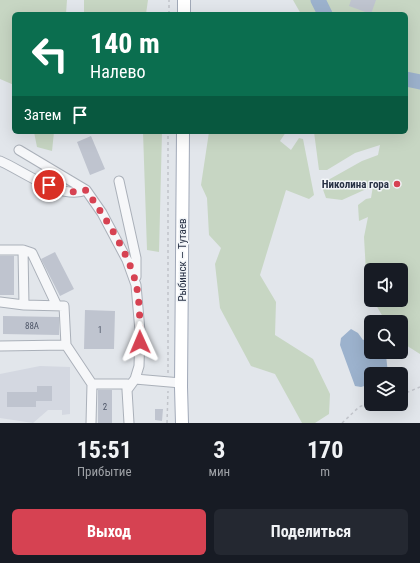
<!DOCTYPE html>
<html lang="ru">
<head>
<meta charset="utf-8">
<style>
  :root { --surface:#171b24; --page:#242831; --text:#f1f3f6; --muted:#9ea1a6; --accent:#d64252 }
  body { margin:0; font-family:"Roboto Condensed",sans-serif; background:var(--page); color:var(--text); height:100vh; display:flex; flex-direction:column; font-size:15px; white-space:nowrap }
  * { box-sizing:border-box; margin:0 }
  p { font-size:13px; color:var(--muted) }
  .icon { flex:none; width:22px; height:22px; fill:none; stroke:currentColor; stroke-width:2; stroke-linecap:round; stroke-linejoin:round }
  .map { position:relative; height:423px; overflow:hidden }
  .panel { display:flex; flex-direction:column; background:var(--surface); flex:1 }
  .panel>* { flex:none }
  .top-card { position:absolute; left:12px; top:12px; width:396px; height:122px; border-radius:6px; box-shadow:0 4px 16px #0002; background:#0b6e4f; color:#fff; overflow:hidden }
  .tools { position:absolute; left:364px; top:263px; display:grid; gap:8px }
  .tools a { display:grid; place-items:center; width:44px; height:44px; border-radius:6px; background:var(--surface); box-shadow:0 4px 16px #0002; font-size:20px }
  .pin { position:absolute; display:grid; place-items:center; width:34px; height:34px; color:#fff; margin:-17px; border:2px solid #fff; border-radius:50%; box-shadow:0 1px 4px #0007 }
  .me { position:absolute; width:44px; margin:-22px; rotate:359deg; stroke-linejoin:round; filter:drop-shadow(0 0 3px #0008) }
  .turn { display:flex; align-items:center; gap:14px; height:84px; padding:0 12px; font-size:18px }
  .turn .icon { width:52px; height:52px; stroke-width:2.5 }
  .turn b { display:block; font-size:28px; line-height:34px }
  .then { display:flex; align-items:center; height:38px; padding:0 12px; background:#0003; gap:8px; font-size:15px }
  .eta { display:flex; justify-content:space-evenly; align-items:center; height:68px; text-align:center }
  .eta b { font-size:24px; font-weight:700; line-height:28px }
  .button { display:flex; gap:8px; margin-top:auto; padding:8px 12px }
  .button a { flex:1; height:46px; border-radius:6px; background:var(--accent); color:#fff; font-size:16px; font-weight:700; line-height:46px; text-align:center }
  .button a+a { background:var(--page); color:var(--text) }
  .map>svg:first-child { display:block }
  .built { fill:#d4d8e1 }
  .green { fill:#c7d6c3 }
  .water { fill:#9cb2cd }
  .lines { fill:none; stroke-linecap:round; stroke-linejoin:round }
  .river { stroke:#9cb2cd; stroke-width:15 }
  .building { fill:#bfc4cf }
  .minor-casing { stroke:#aab0b9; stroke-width:11 }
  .major-casing { stroke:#a1a9b8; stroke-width:14 }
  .path { stroke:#c1c4ca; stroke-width:1.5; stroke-dasharray:3 3; stroke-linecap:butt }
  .minor { stroke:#f6f7f9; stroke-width:9 }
  .major { stroke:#fff; stroke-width:12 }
  .route { stroke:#d64252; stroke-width:7; stroke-dasharray:0 12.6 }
  .poi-dot { fill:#d64252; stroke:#f2f5f8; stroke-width:1.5 }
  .labels { text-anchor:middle; stroke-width:3; stroke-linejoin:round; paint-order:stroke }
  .number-label { font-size:9px; fill:#4e5668 }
  .poi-label { font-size:11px; font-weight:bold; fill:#293245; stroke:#f2f5f8; text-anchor:end }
  .street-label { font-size:11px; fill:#293245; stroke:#f2f5f8 }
</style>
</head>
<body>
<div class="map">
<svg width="420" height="423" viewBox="0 0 420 423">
  <rect width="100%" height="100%" fill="#e2e6eb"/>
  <path class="built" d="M40 366 70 367V414L62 415V410H48L33 423 0 418V374Z"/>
  <path class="green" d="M0 0H67L66 14H14V85L0 79Z
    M84 0H148L146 14H84Z
    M293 0H420V354L401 342V322H386L373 300H401V270H371V296L367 290 364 237 368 217 359 221 358 205 366 199 371 198 373 186 342 200 326 198 321 184 362 161 378 155 380 145 355 153 327 170H319L314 132H406V14H301Z
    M34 132H54L52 151 37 147Z
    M143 132H162L159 252 147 250Z
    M209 132H286L280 141 291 150 299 138 303 139 314 195 309 199 286 190 260 275 276 302 275 335 313 359 330 394 329 414 315 423H302L275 374 251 366 220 308 215 264 221 248 209 235 207 198 201 185Z"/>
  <path class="water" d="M351 329 358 333 363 340 371 336V352H383L386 355 388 374H371V384L361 387 355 386 340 345 341 338Z"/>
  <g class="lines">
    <path class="river" d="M318 0 325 14
      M406 79 420 82"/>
  </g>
  <path class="building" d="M351 0H376L371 14 349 6Z
    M91 136 105 169 90 175 77 142Z
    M55 252 74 289 60 296 41 259Z
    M0 256H14V295H0Z
    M85 310 115 311 114 349H84Z
    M3 316 59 317V335L3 334Z
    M37 386H52V401H36V407H7V392H37Z
    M98 390H112V423H98Z
    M155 409H163L162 421 155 420Z"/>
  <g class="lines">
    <defs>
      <path id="minor" d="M19 150 86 190 102 213 127 260 136 285 140 331 139 366 135 379 127 390 129 423
        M0 161C22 170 61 201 86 190
        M119 181 136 258V277
        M0 250H23
        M0 302 24 305
        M57 306 32 253 23 250 24 305 64 306 66 345
        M0 346 66 345 92 384
        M135 379 181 383
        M91 423 92 384H127V390"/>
      <path id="major" d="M184 14V0
        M182 423 181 387 183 132"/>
    </defs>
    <use href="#minor" class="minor-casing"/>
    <use href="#major" class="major-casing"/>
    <path class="path" d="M169 14V0
      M168 373V132
      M401 395 420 387
      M167 423 168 391
      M342 423 359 407 371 402"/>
    <use href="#minor" class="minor"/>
    <use href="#major" class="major"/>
  </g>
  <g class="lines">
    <path class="route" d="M49 185C60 189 74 195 86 190 104 216 129 253 136 284 140 301 140 325 140 342"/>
  </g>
  <circle class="poi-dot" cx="397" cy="184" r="4"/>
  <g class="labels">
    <g class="number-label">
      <text x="32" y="329">88А</text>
      <text x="100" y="333">1</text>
      <text x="105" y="410">2</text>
    </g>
    <g class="poi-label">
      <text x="389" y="188">Николина гора</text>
    </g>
    <g class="street-label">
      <text transform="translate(182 260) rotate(-90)" y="4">Рыбинск — Тутаев</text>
    </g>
  </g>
</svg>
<div class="tools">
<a><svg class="icon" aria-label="sound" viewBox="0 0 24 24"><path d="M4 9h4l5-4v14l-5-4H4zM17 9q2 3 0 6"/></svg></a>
<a><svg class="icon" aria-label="search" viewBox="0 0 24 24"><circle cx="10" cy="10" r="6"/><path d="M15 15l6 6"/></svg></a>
<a><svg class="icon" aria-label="layers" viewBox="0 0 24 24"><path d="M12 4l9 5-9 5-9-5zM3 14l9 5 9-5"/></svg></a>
</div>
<div class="pin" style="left:49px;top:185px;background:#d93025"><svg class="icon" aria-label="arrive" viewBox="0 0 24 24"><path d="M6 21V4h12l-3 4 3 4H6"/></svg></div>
<svg class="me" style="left:140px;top:342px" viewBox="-20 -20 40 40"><path d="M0-17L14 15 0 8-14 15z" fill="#d64252" stroke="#fff" stroke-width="4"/></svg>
<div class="top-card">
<div class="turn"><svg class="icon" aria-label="left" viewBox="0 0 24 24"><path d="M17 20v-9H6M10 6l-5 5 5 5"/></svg><div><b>140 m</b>Налево</div></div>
<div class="then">Затем<svg class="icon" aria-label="arrive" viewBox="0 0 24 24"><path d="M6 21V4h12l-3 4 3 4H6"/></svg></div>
</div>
</div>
<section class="panel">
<div class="eta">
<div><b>15:51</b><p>Прибытие</p></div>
<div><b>3</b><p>мин</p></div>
<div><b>170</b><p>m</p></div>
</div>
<div class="button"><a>Выход</a><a>Поделиться</a></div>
</section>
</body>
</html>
